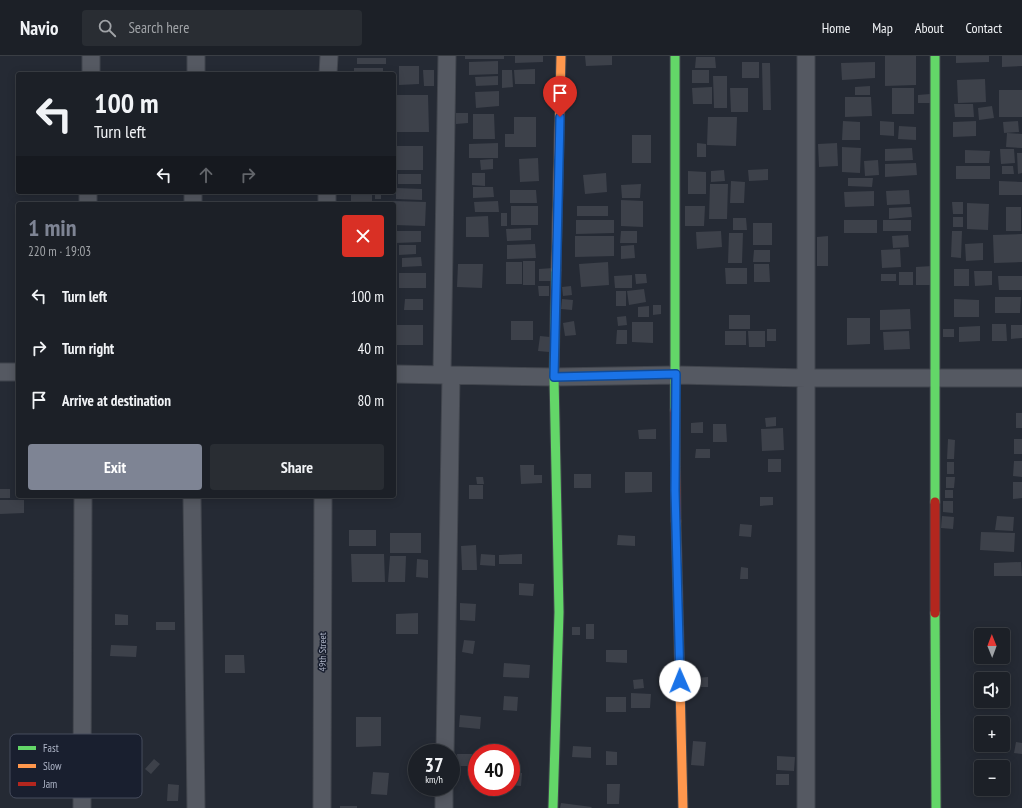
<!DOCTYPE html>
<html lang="en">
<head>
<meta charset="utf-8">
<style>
  :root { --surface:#1c2027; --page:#292d33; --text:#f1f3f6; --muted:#a0a3a7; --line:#3a3e44; --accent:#7e8494 }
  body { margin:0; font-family:"PT Sans Narrow",sans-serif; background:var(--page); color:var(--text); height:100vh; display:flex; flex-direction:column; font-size:15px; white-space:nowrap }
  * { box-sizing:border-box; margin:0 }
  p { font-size:13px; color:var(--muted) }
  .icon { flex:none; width:22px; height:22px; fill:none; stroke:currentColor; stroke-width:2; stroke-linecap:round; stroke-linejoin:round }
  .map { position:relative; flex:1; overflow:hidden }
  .sheet { position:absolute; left:16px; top:146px; width:380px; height:296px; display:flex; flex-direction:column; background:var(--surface); border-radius:4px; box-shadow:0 2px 10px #0003,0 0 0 1px var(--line) }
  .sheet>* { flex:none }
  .guide { position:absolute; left:16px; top:16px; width:380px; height:122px; border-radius:4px; box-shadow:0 2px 10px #0003,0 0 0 1px var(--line); background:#1c2027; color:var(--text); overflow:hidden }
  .needle { width:26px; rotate:359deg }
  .controls { position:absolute; left:974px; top:572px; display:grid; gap:8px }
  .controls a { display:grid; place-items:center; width:36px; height:36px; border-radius:4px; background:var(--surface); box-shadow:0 2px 10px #0003,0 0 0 1px var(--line); font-size:20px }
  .speed { position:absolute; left:408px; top:688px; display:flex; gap:8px; font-size:20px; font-weight:700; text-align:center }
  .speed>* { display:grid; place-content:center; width:52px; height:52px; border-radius:50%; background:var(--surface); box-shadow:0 2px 10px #0003,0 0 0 1px var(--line); line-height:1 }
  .speed small { font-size:10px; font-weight:400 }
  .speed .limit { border:6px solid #d22; background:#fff; color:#111 }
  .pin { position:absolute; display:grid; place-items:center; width:34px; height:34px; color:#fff; margin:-41px -17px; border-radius:50% 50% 50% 0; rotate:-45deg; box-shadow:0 0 4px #0007 }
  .pin .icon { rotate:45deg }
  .me { position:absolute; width:44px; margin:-22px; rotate:359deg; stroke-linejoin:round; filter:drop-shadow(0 0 3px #0008) }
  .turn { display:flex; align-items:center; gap:14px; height:84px; padding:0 12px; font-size:18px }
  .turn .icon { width:52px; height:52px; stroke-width:2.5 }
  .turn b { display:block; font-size:28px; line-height:34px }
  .lanes { display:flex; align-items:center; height:38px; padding:0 12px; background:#0003; justify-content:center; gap:20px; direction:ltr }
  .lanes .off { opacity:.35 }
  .round { display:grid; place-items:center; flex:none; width:42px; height:42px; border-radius:4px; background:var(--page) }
  .summary { display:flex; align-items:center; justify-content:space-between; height:68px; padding:0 12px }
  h1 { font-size:24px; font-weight:700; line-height:30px; color:var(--accent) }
  .action { display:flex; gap:8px; margin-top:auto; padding:8px 12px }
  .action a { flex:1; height:46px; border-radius:4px; background:var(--accent); color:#fff; font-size:16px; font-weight:700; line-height:46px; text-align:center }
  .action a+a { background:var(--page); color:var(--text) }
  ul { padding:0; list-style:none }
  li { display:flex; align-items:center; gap:12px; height:52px; padding:0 12px }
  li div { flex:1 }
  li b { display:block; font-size:15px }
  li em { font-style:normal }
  header { display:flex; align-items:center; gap:24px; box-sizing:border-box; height:56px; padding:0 20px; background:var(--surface); border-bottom:1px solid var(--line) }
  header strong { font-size:19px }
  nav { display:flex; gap:22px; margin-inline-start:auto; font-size:14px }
  .search { width:280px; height:36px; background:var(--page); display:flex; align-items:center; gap:10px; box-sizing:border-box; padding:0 14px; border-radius:4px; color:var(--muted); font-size:15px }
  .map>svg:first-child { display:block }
  .building { fill:#3d414a }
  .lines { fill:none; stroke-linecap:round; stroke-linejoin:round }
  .street-casing { stroke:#41454d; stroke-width:19 }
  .fast-casing { stroke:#41454d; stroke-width:11 }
  .slow-casing { stroke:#41454d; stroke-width:11 }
  .jam-casing { stroke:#41454d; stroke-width:11 }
  .street { stroke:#555962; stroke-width:17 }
  .fast { stroke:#63d668; stroke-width:9 }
  .slow { stroke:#ff974d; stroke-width:9 }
  .jam { stroke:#b3261e; stroke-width:9 }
  .route-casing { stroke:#114b97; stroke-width:10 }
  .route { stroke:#1a73e8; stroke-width:7 }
  .labels { text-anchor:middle; stroke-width:3; stroke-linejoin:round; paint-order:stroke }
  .street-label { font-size:10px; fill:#aeb5c7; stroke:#191f2f }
  .key { fill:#191f2f; stroke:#464c5d; stroke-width:1 }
  .key-label { font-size:11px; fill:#aeb5c7 }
</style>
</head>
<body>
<header>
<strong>Navio</strong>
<div class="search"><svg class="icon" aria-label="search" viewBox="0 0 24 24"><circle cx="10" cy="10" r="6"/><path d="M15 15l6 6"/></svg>Search here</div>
<nav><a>Home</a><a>Map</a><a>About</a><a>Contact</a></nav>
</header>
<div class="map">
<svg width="1022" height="752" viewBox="0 0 1022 752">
  <rect width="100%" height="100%" fill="#252a34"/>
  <path class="building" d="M465 0H504V3H465Z
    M515 0H543V6L515 7Z
    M585 0H612V9L586 10Z
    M885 0H916V29L885 30Z
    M956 0H989V6L956 7Z
    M1002 0H1022V10L1002 11Z
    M696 1H715L716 12H695Z
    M357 2H386V8H357Z
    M498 5V18L469 19V6Z
    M742 6H759V22H742Z
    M875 6V22L842 24 841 7Z
    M762 7H770L771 54H763Z
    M399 10H419V28L399 29Z
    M354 12H383V18H354Z
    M535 13V28H515L514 14Z
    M423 14H434V30H424Z
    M502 14H512L513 31 502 32Z
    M692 14H709V27H692Z
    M498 20V29L476 30 475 21Z
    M713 20H727V52H714Z
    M985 23 986 46 958 47 957 24Z
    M870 30V39H855V31Z
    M712 31V48H693L692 32Z
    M730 32H748V56H731Z
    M892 32H914V58H892Z
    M999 34H1022V61H999Z
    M499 35V50L476 52 475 36Z
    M930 38V47H918V39Z
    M395 39H428L429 76H396Z
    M845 41H871L872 60 845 61Z
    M954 48H973L974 61H955Z
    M992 50 994 62 979 64 978 52Z
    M456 57H468V67L456 68Z
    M473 58H494L495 83H473Z
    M514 61H536V91H505V78H514Z
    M708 61H737L736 90 707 89Z
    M843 65 860 66V84H842Z
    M880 65 894 66V80L880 79Z
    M976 65V80L953 81V66Z
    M1018 65 1019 76 1004 77 1003 66Z
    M899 70 916 71V84L898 83Z
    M1007 77 1022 78V92L1006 91Z
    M632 79H651V107H632Z
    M498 87V102H469V88Z
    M697 87 706 88V101H697Z
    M837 87 838 110 819 111 818 88Z
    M395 90H423V114H395Z
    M842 91 861 92 860 117 842 116Z
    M912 92 913 104 885 105V93Z
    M1000 93H1014L1015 107 1001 108Z
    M965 94 990 95 989 107H965Z
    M1017 97H1022V117L1018 118Z
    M538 102 539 125 520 126 519 103Z
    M493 103V113L481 114 480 104Z
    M878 104 879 119 865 120 864 105Z
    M916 107 917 119 885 121V108Z
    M956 110H990V123H956Z
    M1002 110H1013L1014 118H1002Z
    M768 113V124L749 125 748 114Z
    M724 114 725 125 711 126V115Z
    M688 115 706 116V138H688Z
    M472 117H485V130L472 129Z
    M606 117 607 136 585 138 583 119Z
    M398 118H421V128H398Z
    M848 122H873L872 131 848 130Z
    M731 125 745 126 744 147H730Z
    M999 125 1022 126V139H999Z
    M641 128 640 142H622L621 129Z
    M710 128H728L727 163H709Z
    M473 131H493L494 141 473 142Z
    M396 132 422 133V144L396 143Z
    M510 134H536L537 147H510Z
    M909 134 910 148 887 149 886 135Z
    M874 135V150L845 151 844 136Z
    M339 136H348V138H339Z
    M351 136H372V148H351Z
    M375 136H381V143H375Z
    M621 144 643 145V171L621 170Z
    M338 145H346V148H338Z
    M393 145 426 146 425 170 394 169Z
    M498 145 499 156H475L474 146Z
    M374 146H385V148H374Z
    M952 146H963V158H953Z
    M967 147 989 148 988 174 967 173Z
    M511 150H538V169H511Z
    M577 150H608V160H577Z
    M685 150H705L704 170H685Z
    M911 151 912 161 889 163V152Z
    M1006 151H1021V175H1006Z
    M501 157H507V170H501Z
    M488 160 489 181H466V161Z
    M953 161H963V171H953Z
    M733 162H746L747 174H733Z
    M576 164H614V177L576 178Z
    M844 164H877V177H844Z
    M883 164H911V175H883Z
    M753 167H772V189H753Z
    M531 172V184L507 185 506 173Z
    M395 175H421V186L396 187Z
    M621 175H637V187H620Z
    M721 175 722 191 697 193 696 176Z
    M952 175H962L961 202 951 201Z
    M729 177H743L742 207H728Z
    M1022 178V206L994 207 993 179Z
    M908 179 909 191 893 192 892 180Z
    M575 180H614V200L575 201Z
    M828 180V210H817V181Z
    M983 187V204L966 205 965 188Z
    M535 188 536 202 507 203V189Z
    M399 189H416V198L399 199Z
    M634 189 635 202 621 203V190Z
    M900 193 901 211 882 212 881 194Z
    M754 194H770V206H753Z
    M421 201 422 210 402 211V202Z
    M523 205H535V229H523Z
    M506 206H522V228H506Z
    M608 206 609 229 581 231 579 208Z
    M458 208H483L482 232 457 231Z
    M754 208H769L770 226H754Z
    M932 210 933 229H916V211Z
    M553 212V225H539V213Z
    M725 212H747V228H726Z
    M954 213H969V230H954Z
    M974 215H992V229L975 230Z
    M899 216H913V229H899Z
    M399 217H426V232H399Z
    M635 218H646L647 227 636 228Z
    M881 218H896V225H881Z
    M632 219V232H615L614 220Z
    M998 220H1022V234H999Z
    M538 230H549V240H539Z
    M571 230 572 239 563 240 562 231Z
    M644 233 646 246 629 249 627 235Z
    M616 235H626V250H616Z
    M995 241H1021L1020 257H995Z
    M405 243H423V254H404Z
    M562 243 573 244 572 254 561 253Z
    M954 243 979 244V261H954Z
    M653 249H661V258L653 259Z
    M649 250V261H638V251Z
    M910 253 911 273 880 274V254Z
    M729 259H750V273H729Z
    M626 260 627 269 618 270 617 261Z
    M847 262H870V288L847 289Z
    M511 265H533V284H511Z
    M574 265 576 279 565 280 563 267Z
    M632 266H653V287L632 286Z
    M992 268H1006L1007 285H992Z
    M394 269H423V289H394Z
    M1011 269H1022V282L1011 283Z
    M980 270V285L959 286V271Z
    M767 273H776V285H767Z
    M943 273H954V281H943Z
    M617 274H627V288H616Z
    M725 275H746V289H725Z
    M748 275H765V291H749Z
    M909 275 910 293 884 294 883 276Z
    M540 280 550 281 549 296 538 295Z
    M1016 357H1022V372H1016Z
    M776 361V370L766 371 765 362Z
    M703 366V377H691V367Z
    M713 368H726L727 386H713Z
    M783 372 784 394 762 395 761 373Z
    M656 373V383H639L638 374Z
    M948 383 955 384 954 403H947Z
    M1014 383H1022V398H1014Z
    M696 393H710V402H695Z
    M768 403H781V416H768Z
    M1014 405H1022V421L1013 420Z
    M947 406H954V418H947Z
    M520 409H534V419H542V427L521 428Z
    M625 416H652V436L625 437Z
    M574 418H591V432H574Z
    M476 421H483L484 428H477Z
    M946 421H955L954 432H946Z
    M1013 426H1022V442L1013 443Z
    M469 429H483V443H469Z
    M0 433H10V442H0Z
    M945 434H953V442H945Z
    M760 441H773V449L760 450Z
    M0 444H24V457L0 458Z
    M943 445H953V457L943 456Z
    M942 460 954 461 953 473 941 472Z
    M997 460 1014 461 1013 475 995 474Z
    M740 468 752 469 751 481 739 480Z
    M349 474H376V490H349Z
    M981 476 1015 477 1014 496 980 494Z
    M390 477H421V497H390Z
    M618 479 635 480V490L617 489Z
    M476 489 477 514H462L461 490Z
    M351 498H384L385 526H352Z
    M481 498 495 499V510L480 509Z
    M522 498V508H499V499Z
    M390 500H406L405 526H388Z
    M417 503 428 504V522L416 521Z
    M1021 506 1022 520H994V507Z
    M741 511 748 512V523H740Z
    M519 527 534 528 533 540 519 539Z
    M460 547 476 548 475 565 460 564Z
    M418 557V578H396V558Z
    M115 558 128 559V569H115Z
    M156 566H175V574H156Z
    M586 568H594V583H586Z
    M572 571H580V579H572Z
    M464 584 475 585 473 598 462 596Z
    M111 589 137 590 136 601 110 600Z
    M606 594H627V607L606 606Z
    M225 599H244L245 617H225Z
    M504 607 530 609 529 622 503 621Z
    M708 621V631H695V622Z
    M643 623 644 632 634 633 633 624Z
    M631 637 651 638 650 652H631Z
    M504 640 518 641 517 655 503 654Z
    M606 641H626V656H606Z
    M460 659 481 661 480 673 459 671Z
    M356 661H381V690L356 691Z
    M693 685 706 686 704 710 691 709Z
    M1016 686 1022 687V698L1014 697Z
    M573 690 591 691V702L572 701Z
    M606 695 617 696V709H606Z
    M457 698H477V710H458Z
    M777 700 795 701 794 715 777 714Z
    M154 703 160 708 151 718 145 713Z
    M373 716 389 717 387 739 371 738Z
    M511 716 522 717 521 730 511 729Z
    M776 718H789V729H776Z
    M168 728 179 729 178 745H167Z
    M607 728H620L619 748H607Z
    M561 747 592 751 591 752H560Z
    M340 750H357V752H340Z"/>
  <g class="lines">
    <defs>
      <path id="street" d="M91 18V0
        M196 18V0
        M328 18 329 0
        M88 148V136
        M193 148V136
        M327 148V136
        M0 316H18
        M394 318 554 321 676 319 806 322H1022
        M442 319 447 0
        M192 440 196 752
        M445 697 451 319
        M82 752 83 440
        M322 752 323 440
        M444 752V731
        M806 752V0"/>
      <path id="fast" d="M675 0V354
        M935 446V0
        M935 557 936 752
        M553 752 559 556 554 321 556 214"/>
      <path id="slow" d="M556 214 561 0
        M676 465 683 752"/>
      <path id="jam" d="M675 354 676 465
        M935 446V557"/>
    </defs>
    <use href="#street" class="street-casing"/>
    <use href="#fast" class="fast-casing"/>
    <use href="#slow" class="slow-casing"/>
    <use href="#jam" class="jam-casing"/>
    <use href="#street" class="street"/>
    <use href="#fast" class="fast"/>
    <use href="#slow" class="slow"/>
    <use href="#jam" class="jam"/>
  </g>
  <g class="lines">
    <defs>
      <path id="route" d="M560 61 554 321 676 318 675 434 680 625"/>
    </defs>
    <use href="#route" class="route-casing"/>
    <use href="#route" class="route"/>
  </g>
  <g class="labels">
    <g class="street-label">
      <text transform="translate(322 596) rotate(-90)" y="4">49th Street</text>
    </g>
  </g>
  <rect x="10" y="678" width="132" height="64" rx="6" class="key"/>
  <rect x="18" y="690" width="18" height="4" fill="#63d668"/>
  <rect x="18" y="708" width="18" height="4" fill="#ff974d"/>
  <rect x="18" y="726" width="18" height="4" fill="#b3261e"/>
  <g class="key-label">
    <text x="43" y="696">Fast</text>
    <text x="43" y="714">Slow</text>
    <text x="43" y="732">Jam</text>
  </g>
</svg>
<div class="controls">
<a><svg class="needle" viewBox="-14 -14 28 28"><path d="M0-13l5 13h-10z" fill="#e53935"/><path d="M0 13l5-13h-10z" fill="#a0a3a7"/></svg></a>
<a><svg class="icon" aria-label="sound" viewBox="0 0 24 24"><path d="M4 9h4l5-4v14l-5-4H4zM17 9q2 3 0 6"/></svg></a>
<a>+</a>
<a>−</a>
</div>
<div class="speed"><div>37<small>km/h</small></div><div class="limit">40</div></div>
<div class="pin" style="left:560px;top:61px;background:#d93025"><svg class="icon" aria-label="arrive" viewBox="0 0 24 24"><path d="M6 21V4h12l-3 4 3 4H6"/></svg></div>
<svg class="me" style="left:680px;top:625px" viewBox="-20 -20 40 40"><circle r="19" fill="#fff"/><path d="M0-13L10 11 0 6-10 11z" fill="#1a73e8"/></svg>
<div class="guide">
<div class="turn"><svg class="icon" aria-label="left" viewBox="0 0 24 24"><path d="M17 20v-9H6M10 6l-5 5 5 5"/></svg><div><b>100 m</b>Turn left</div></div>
<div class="lanes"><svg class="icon" aria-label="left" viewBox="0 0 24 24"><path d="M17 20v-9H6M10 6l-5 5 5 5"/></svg><svg class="icon off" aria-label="ahead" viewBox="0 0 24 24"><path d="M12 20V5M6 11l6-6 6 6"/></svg><svg class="icon off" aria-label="right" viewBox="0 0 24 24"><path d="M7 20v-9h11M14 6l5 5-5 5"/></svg></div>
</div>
<section class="sheet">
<div class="summary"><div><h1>1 min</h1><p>220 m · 19:03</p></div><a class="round" style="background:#d93025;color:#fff"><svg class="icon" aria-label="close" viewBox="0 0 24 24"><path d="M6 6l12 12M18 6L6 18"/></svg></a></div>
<ul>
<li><svg class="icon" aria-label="left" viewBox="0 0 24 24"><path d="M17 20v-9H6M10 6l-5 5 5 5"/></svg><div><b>Turn left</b></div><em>100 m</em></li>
<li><svg class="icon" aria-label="right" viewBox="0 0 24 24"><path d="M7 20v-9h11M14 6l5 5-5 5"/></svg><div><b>Turn right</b></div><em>40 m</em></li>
<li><svg class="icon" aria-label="arrive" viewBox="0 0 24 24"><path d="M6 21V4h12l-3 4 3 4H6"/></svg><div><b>Arrive at destination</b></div><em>80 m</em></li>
</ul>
<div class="action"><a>Exit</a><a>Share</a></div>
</section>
</div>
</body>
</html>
